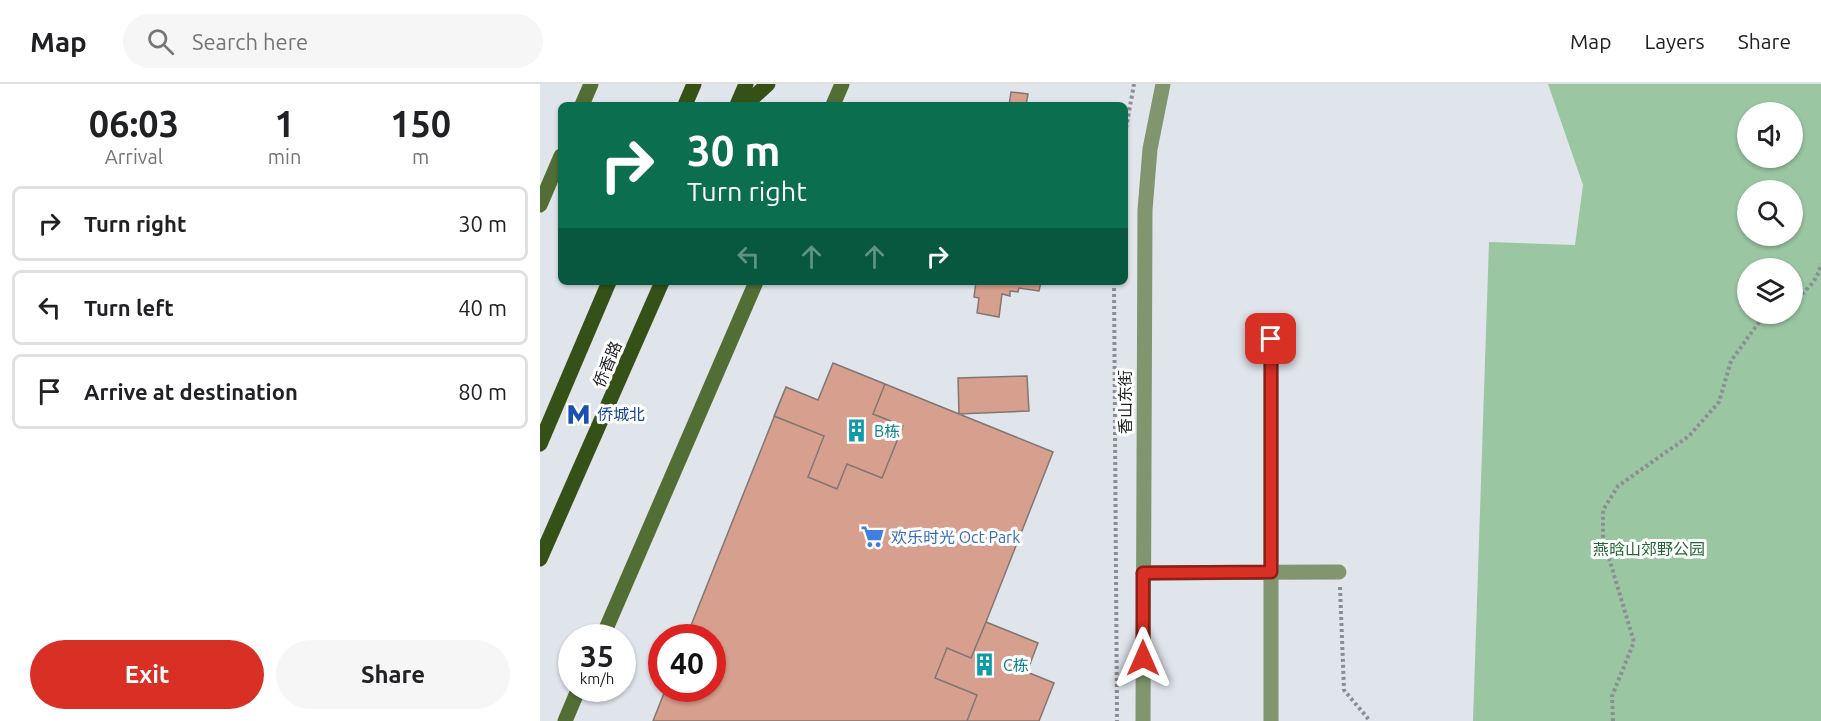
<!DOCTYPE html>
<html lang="en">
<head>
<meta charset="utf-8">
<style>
  :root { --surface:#fff; --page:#f6f6f6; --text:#202124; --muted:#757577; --line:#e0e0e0; --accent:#d93025 }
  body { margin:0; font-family:Ubuntu,"Noto Sans SC",sans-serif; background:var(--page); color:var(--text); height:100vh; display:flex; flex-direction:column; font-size:22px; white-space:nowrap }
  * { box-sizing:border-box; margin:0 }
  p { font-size:20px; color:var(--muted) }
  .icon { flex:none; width:33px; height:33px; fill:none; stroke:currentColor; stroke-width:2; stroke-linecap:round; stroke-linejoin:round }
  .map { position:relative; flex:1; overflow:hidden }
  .side { display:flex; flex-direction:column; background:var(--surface); width:540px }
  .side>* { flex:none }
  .banner { position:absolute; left:18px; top:18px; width:570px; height:183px; border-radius:9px; box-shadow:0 2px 4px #0004; background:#0b6e4f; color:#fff; overflow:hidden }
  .buttons { position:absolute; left:1197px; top:18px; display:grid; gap:12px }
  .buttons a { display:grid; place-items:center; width:66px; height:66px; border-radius:50%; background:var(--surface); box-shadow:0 2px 4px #0004; font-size:30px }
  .speed { position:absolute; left:18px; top:540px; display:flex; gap:12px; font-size:30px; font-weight:700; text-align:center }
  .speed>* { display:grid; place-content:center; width:78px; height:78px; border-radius:50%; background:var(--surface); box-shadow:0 2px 4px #0004; line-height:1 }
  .speed small { font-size:15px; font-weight:400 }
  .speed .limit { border:9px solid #d22; background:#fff; color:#111 }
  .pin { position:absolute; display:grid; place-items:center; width:51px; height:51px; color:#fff; margin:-26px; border-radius:12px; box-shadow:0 3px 9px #0006 }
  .me { position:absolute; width:66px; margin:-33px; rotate:0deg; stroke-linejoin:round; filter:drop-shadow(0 0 4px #0008) }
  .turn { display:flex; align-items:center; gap:21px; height:126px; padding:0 30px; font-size:27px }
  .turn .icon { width:78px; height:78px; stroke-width:2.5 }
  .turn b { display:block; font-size:42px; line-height:51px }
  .lanes { display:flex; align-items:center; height:57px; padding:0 30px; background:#0003; justify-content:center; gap:30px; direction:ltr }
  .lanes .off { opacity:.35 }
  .eta { display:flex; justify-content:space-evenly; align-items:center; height:102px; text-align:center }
  .eta b { font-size:36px; font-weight:600; line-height:42px }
  .button { display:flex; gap:12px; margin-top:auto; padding:12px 30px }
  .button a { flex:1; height:69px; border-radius:36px; background:var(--accent); color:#fff; font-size:24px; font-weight:600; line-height:69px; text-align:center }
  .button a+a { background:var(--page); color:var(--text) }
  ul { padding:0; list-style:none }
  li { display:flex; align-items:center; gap:18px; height:75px; margin:0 12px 9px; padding:0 18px; border:3px solid var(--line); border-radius:9px }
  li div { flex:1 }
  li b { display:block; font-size:22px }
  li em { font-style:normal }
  header { display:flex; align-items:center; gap:36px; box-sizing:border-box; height:84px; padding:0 30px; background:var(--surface); border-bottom:2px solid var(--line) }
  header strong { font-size:28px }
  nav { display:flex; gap:33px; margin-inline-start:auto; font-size:21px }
  .search { width:420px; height:54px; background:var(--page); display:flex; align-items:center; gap:15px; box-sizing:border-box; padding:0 21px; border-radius:33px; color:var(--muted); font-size:22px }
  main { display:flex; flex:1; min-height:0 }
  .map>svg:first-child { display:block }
  .green { fill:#9ac6a2; fill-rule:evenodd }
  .building { fill:#d79f8d; stroke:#807774; stroke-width:1.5 }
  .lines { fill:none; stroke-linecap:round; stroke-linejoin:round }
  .path { stroke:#8b8e93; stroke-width:4; stroke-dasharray:3 3; stroke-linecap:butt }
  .minor { stroke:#81956f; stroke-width:15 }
  .tertiary { stroke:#81956f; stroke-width:15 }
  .secondary { stroke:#526e35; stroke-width:15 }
  .primary { stroke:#365117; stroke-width:15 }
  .route-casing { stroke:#8d1f18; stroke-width:15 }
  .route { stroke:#d93025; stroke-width:10 }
  .labels { text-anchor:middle; stroke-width:6; stroke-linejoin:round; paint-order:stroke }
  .street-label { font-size:16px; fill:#212225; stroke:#fff }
  .transit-label { font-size:16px; fill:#164399; stroke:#fff; text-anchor:start }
  .culture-label { font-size:16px; fill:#0d838f; stroke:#fff; text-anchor:start }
  .shop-label { font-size:16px; fill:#366cbe; stroke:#fff; text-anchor:start }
  .park-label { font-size:16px; fill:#256737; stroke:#fff }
</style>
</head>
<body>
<header>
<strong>Map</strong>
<div class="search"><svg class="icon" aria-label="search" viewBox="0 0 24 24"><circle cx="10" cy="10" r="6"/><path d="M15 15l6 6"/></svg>Search here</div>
<nav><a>Map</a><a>Layers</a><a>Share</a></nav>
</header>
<main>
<section class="side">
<div class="eta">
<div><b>06:03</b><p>Arrival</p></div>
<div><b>1</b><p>min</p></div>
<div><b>150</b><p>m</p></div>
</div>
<ul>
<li><svg class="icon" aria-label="right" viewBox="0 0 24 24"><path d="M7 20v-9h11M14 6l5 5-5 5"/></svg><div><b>Turn right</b></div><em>30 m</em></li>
<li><svg class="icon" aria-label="left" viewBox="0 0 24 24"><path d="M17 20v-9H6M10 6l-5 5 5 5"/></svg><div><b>Turn left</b></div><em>40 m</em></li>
<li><svg class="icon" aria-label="arrive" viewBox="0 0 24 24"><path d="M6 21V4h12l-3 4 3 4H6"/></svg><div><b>Arrive at destination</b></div><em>80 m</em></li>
</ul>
<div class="button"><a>Exit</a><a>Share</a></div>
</section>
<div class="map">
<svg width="1281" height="637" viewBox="0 0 1281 637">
  <rect width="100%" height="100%" fill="#e0e4eb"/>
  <path class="green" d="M1008 0H1281V637H933L949 158 1035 161 1043 101ZM1208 28H1252V74H1208ZM1208 106H1252V152H1208ZM1208 184H1252V230H1208Z"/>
  <path class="building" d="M471 8 488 10 486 21H469Z
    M436 198H501L499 207 479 204 478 208 470 207V212L462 210 459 233 437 229 439 214 434 213Z
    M293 279 513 368 446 538 498 559 487 588 514 599 499 637H113L126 604H172V554H146L246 303 278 316Z
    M293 279 345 300 333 330 363 342 342 394 307 380 297 405 268 393 284 352 234 332 246 303 278 316Z
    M487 292 489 327 419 330 418 294Z
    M446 538 498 559 487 588 514 599 499 637H427L437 611 395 594 407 564 431 574Z"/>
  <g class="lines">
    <path class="path" d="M585 50 594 0
      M574 198 577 637
      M1252 217C1266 208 1278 196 1281 180
      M800 503 804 606 830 637
      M1073 637 1072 612 1094 558 1063 454V426L1078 402 1149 352 1179 318 1191 277 1219 238 1232 230"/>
    <path class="minor" d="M603 489 799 488
      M731 637V255"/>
    <path class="tertiary" d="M603 637 605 126 610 65 623 0"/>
    <path class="secondary" d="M42 21 51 0
      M293 21 302 0
      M0 121 21 72
      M62 554 216 198
      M25 637 39 604"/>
    <path class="primary" d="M145 21 154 0
      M197 21 206 0
      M205 21 228 0
      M0 360 69 198
      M0 475 122 198"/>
  </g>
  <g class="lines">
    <defs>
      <path id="route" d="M603 574V489L731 488V255"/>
    </defs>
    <use href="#route" class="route-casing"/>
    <use href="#route" class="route"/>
  </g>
  <defs>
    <symbol id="metro-bare" viewBox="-9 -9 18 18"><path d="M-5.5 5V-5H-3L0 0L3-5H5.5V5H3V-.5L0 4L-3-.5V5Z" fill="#1a4fb4" stroke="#fff" stroke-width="2.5" paint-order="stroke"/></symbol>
    <symbol id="building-bare" viewBox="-9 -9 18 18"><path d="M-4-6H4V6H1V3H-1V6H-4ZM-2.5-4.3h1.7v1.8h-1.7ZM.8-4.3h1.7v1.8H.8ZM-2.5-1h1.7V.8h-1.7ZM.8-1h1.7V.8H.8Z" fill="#0f9aa8" stroke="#fff" stroke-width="2.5" paint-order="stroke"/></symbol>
    <symbol id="supermarket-bare" viewBox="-9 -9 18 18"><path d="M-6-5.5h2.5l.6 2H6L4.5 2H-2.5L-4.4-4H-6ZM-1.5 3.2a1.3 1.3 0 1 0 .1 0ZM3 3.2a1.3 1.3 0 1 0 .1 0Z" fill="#3f7fe0" stroke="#fff" stroke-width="2.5" paint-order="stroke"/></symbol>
  </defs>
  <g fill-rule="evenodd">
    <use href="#metro-bare" x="22" y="314" width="33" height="33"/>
    <use href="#building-bare" x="300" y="330" width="33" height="33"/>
    <use href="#supermarket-bare" x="316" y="436" width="33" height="33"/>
    <use href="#building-bare" x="428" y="564" width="33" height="33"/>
  </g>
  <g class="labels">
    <g class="street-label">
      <text transform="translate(67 280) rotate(-67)" y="6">侨香路</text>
      <text transform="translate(585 318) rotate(-90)" y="6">香山东街</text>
    </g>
    <g class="transit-label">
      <text x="57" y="336">侨城北</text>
    </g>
    <g class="culture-label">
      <text x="334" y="353">B栋</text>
      <text x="463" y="587">C栋</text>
    </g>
    <g class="shop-label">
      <text x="351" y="459">欢乐时光 Oct Park</text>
    </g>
    <g class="park-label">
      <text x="1109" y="471">燕晗山郊野公园</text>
    </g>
  </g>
</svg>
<div class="buttons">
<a><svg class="icon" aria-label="sound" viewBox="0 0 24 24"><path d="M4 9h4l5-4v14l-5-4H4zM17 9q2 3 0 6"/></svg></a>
<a><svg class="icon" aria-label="search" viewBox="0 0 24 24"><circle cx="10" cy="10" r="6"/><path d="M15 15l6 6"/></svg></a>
<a><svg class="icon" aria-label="layers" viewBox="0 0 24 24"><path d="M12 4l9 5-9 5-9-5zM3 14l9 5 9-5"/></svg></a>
</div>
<div class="speed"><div>35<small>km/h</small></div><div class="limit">40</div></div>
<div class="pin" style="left:731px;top:255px;background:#d93025"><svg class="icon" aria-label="arrive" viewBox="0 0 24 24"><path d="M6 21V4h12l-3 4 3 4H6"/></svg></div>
<svg class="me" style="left:603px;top:574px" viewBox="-20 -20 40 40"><path d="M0-17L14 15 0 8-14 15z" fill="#d93025" stroke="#fff" stroke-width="4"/></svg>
<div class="banner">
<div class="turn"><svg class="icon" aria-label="right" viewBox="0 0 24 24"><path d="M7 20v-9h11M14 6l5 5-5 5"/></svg><div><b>30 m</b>Turn right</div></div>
<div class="lanes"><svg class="icon off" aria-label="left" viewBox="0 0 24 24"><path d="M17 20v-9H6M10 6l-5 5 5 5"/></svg><svg class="icon off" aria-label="ahead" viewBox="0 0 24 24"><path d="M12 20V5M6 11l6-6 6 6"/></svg><svg class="icon off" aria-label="ahead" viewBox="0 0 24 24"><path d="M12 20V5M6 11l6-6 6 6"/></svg><svg class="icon" aria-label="right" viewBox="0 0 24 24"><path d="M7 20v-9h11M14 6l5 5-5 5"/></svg></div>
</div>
</div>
</main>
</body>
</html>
